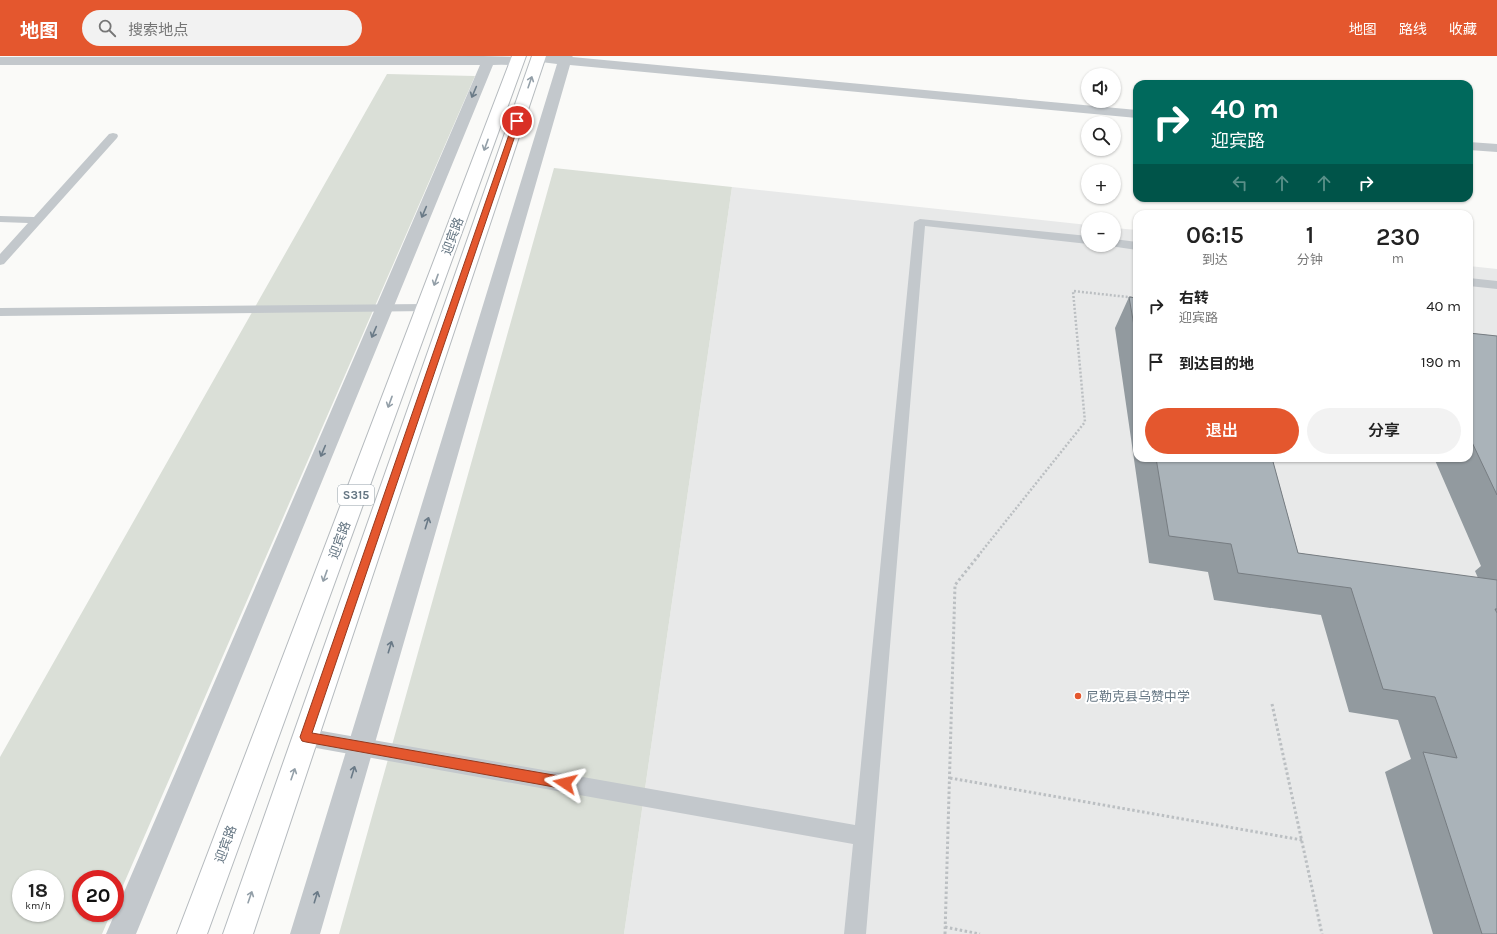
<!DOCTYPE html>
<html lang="zh">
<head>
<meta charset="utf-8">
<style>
  :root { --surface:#fff; --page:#f2f2f2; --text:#222; --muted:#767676; --accent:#e4572e }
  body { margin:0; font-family:Karla,"Noto Sans SC",sans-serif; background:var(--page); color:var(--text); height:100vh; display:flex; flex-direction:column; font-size:15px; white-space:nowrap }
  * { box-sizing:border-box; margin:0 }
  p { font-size:13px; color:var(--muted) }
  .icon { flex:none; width:22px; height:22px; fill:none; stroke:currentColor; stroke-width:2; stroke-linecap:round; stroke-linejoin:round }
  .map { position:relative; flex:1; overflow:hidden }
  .details { position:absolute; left:1133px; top:154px; width:340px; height:252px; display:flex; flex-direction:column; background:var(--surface); border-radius:12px; box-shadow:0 1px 3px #0004 }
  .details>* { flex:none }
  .banner { position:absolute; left:1133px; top:24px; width:340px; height:122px; border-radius:12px; box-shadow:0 1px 3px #0004; background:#00695c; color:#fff; overflow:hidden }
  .buttons { position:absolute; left:1081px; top:12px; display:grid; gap:8px }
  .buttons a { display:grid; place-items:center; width:40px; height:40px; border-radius:50%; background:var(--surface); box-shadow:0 1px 3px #0004; font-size:20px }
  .speed { position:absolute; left:12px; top:814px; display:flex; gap:8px; font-size:20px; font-weight:700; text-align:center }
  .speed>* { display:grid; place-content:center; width:52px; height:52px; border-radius:50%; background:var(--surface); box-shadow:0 1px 3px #0004; line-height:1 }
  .speed small { font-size:10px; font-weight:400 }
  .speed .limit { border:6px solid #d22; background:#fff; color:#111 }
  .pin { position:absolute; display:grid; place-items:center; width:34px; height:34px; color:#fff; margin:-17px; border:2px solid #fff; border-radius:50%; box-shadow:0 1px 4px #0007 }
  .me { position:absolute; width:44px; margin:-22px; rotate:280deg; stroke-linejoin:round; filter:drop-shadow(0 0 3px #0008) }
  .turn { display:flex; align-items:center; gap:14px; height:84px; padding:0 12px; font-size:18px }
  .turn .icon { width:52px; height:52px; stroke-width:2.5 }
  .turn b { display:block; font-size:28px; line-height:34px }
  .lanes { display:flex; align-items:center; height:38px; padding:0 12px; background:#0003; justify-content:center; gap:20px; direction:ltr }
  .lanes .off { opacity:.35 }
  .eta { display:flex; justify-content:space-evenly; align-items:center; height:68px; text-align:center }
  .eta b { font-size:24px; font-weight:600; line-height:28px }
  .primary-button { display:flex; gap:8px; margin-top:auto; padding:8px 12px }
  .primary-button a { flex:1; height:46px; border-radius:24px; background:var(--accent); color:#fff; font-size:16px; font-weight:600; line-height:46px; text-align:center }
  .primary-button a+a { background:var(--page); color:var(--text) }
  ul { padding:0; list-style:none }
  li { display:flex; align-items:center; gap:12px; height:56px; padding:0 12px }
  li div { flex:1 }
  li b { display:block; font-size:15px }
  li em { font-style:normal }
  header { display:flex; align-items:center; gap:24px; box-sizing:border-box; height:56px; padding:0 20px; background:var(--accent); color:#fff }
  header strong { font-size:19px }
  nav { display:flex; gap:22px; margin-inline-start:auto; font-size:14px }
  .search { width:280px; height:36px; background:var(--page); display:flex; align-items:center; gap:10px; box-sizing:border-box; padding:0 14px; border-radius:22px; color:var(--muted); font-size:15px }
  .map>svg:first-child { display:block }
  .built { fill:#e8e9e9 }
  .green { fill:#dadfd7; fill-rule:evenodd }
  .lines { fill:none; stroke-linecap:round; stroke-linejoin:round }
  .primary-casing { stroke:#b5babe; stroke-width:2 }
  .path-far1 { stroke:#bbbfc2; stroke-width:2.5; stroke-dasharray:2 2; stroke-linecap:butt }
  .path { stroke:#bbbfc2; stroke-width:3; stroke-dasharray:2.5 2.5; stroke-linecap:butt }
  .lane { fill:#c3c8cc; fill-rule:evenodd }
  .street { fill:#c3c8cc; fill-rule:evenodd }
  .primary { fill:#fff; fill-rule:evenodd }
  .wall { fill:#929a9f }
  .building { fill:#aab3b9; stroke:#777d82 }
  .oneway { stroke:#939fa8 }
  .oneway2 { stroke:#6a7a87 }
  .route { fill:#e4572e; stroke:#94391e }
  .poi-dot { fill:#e4572e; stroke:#fff; stroke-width:1.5 }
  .labels { text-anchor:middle; stroke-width:4; stroke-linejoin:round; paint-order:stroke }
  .shield { fill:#fff; stroke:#939fa8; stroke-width:1 }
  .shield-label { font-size:12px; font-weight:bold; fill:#657683 }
  .street-label { font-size:13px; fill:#657683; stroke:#fff }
  .poi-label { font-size:13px; fill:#657683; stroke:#fff; text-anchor:start }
</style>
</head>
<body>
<header>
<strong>地图</strong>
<div class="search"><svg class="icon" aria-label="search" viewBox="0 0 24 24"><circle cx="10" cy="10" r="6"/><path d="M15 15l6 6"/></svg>搜索地点</div>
<nav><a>地图</a><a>路线</a><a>收藏</a></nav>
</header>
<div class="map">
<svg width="1497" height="878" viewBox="0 0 1497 878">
  <rect width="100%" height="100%" fill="#fafaf8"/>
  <path class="built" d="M732 131 1088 169V189H1114V172L1137 174V402H1469V210L1497 213V878H624Z"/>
  <path class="green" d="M387 18 475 20 115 848V823H81V857H111L102 878H0V701ZM21 823H55V857H21Z
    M554 112 732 131 624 878H339Z"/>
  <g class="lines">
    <defs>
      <path id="primary" d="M512 0H526L207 878H177Z
        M532 0H546L253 878H223Z"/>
    </defs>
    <use href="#primary" class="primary-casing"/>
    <path class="path-far1" d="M978 500 1085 366 1073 235 1137 242"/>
    <path class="path" d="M1272 648 1322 878
      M950 722 1302 784
      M945 871 980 878
      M945 878 955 529 979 499"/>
    <path class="lane" d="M113 77 117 78 118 80 117 82 4 208 0 209V198L28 167 0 166V160L34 161 109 78Z
      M920 163 1088 180V188L925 170 866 878H844L853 788 305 690 299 687 296 681 299 675 305 672 855 769 914 166Z
      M1114 183 1137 186V194L1110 190 1114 189Z
      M1469 222 1497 225V233L1469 230Z
      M425 248 429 249 431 252 429 255 0 260V252Z"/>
    <path class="street" d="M483 0 517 1 522 2 524 5 522 8 493 9 136 878H106L480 9H0V1Z
      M533 0H573L572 1 1137 54V62L570 9 320 878H290L557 8 533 5 531 2Z
      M1469 86 1497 88V96L1469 94Z"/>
    <use href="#primary" class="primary"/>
  </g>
  <path class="wall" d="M1129 241 1137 242V402H1272L1298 497 1478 522 1475 515 1481 510 1434 402H1469V277L1497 280V878H1433L1385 716 1411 703 1398 664 1349 656 1321 559 1214 544 1208 516 1149 507 1115 272Z"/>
  <path class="building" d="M1129 241 1137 242V287Z
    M1469 277 1497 280V439L1469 380Z
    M1156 402H1272L1298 497 1497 524V553H1495L1497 557V878H1482L1423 696 1457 702 1435 641 1383 633 1351 532 1238 517 1231 488 1169 480Z"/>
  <defs><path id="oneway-shaft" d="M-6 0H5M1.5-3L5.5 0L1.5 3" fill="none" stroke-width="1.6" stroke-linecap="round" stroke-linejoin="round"/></defs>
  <g class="oneway">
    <use href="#oneway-shaft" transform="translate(530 26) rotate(-71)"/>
    <use href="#oneway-shaft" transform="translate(486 89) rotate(110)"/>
    <use href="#oneway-shaft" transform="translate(436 224) rotate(110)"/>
    <use href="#oneway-shaft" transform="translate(390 346) rotate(110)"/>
    <use href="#oneway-shaft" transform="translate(325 520) rotate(110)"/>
    <use href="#oneway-shaft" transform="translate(293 718) rotate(-71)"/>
    <use href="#oneway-shaft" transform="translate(250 841) rotate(-71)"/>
  </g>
  <g class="oneway2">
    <use href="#oneway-shaft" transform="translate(474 36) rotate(113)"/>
    <use href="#oneway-shaft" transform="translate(424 156) rotate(113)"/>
    <use href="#oneway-shaft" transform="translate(374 276) rotate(113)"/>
    <use href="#oneway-shaft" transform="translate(323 395) rotate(113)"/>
    <use href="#oneway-shaft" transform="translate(427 467) rotate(-73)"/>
    <use href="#oneway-shaft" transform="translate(390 591) rotate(-73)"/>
    <use href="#oneway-shaft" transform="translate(353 716) rotate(-73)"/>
    <use href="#oneway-shaft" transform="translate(316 841) rotate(-73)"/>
  </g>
  <path class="route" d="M514 64 520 65 312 677 565 721 569 723 571 727 569 731 565 733 306 686 302 685 300 681Z"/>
  <circle class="poi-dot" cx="1078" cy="640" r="4"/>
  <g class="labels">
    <rect class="shield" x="338" y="429" width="36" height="20" rx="3"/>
    <g class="shield-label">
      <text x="356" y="443">S315</text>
    </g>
    <g class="street-label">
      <text transform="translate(452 180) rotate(-70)" y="5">迎宾路</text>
      <text transform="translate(339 484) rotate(-70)" y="5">迎宾路</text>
      <text transform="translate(225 788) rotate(-70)" y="5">迎宾路</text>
    </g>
    <g class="poi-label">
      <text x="1086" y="645">尼勒克县乌赞中学</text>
    </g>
  </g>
</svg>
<div class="buttons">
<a><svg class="icon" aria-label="sound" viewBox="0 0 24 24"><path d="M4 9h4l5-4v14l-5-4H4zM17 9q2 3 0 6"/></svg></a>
<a><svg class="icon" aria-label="search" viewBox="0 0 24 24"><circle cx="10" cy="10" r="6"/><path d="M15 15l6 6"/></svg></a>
<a>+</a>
<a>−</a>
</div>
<div class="speed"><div>18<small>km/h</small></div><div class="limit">20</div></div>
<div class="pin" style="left:517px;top:65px;background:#d93025"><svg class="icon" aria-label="arrive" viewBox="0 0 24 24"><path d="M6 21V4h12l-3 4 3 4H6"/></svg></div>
<svg class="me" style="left:565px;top:727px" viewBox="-20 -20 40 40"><path d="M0-17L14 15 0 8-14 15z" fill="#e4572e" stroke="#fff" stroke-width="4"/></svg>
<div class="banner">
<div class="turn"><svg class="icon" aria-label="right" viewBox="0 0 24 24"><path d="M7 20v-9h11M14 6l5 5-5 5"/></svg><div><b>40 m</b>迎宾路</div></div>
<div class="lanes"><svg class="icon off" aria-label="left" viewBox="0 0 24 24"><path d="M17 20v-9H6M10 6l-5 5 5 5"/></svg><svg class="icon off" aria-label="ahead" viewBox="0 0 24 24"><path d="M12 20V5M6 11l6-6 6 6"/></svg><svg class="icon off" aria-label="ahead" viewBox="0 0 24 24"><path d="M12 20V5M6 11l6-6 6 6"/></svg><svg class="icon" aria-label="right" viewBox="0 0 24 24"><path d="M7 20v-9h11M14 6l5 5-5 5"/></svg></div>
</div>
<section class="details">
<div class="eta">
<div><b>06:15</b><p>到达</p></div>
<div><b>1</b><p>分钟</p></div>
<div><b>230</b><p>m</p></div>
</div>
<ul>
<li><svg class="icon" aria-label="right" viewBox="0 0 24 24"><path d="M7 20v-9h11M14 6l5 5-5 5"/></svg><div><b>右转</b><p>迎宾路</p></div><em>40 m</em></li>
<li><svg class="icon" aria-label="arrive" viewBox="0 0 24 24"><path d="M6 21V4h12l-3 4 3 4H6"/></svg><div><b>到达目的地</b></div><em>190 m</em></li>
</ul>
<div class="primary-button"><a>退出</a><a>分享</a></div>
</section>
</div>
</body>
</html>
